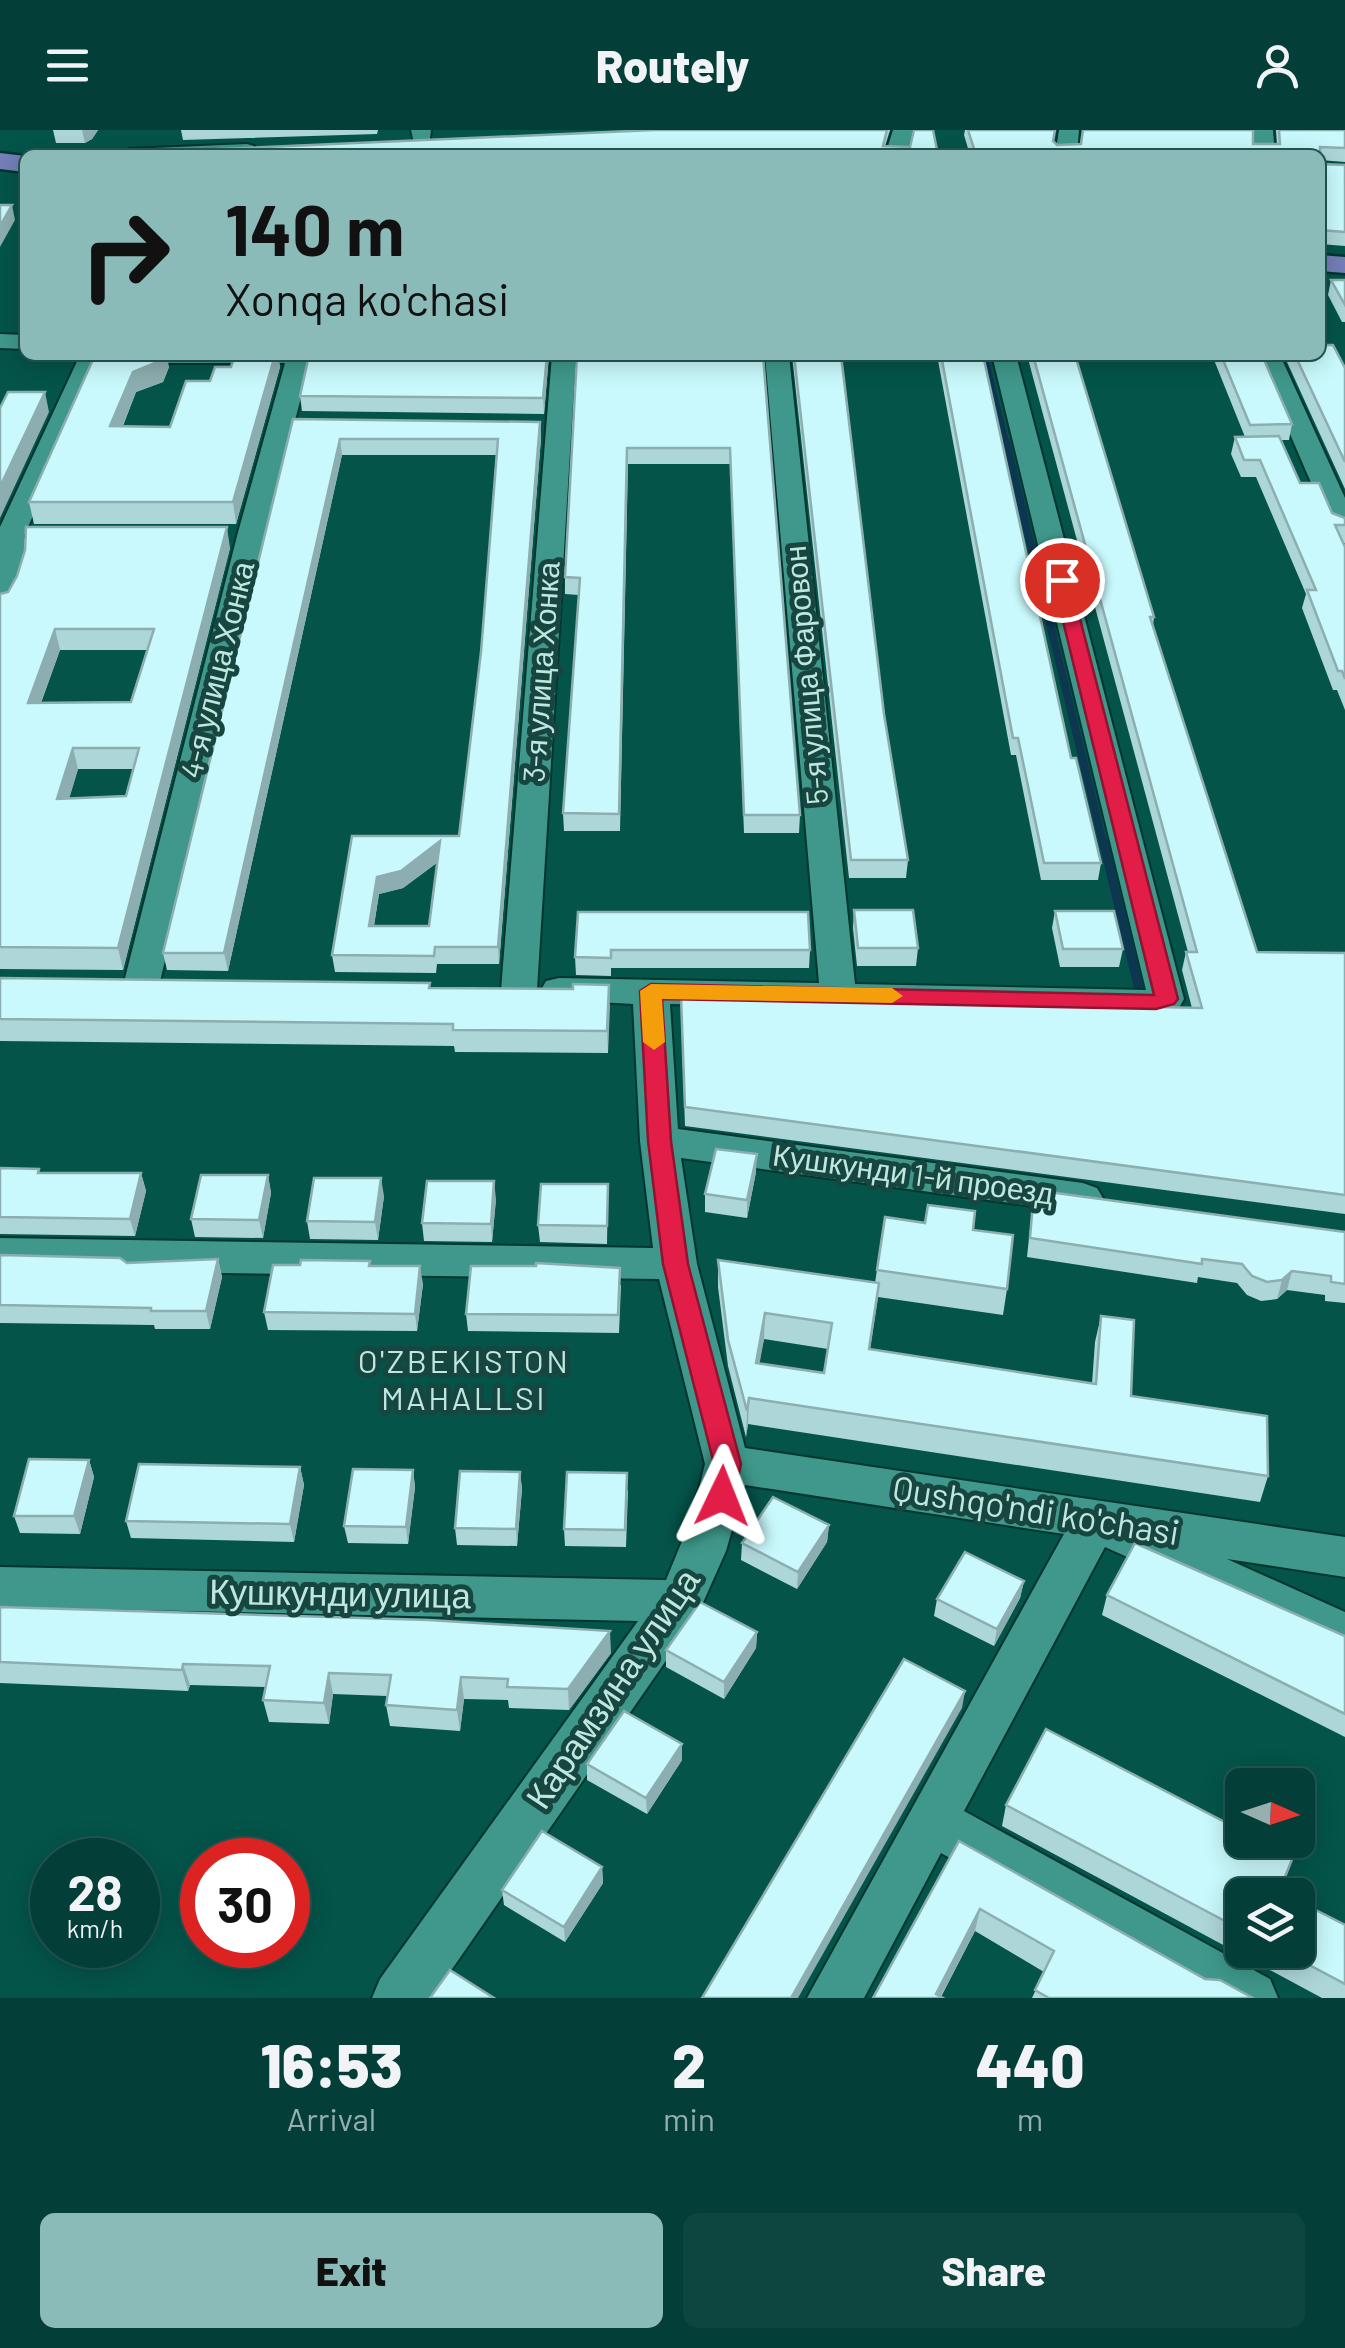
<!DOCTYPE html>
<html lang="en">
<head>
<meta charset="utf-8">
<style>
  :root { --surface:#033f38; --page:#0d4640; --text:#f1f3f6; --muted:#97afae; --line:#245853; --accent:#8bbbb9 }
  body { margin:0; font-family:Barlow,sans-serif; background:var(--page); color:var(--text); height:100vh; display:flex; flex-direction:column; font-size:38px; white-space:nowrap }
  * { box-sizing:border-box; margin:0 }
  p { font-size:32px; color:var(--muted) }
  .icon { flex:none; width:55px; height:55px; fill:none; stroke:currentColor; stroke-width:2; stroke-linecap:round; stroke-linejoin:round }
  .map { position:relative; height:1868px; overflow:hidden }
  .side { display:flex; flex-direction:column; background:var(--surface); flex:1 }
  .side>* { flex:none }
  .hud { position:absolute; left:20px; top:20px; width:1305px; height:210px; border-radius:15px; box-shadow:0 5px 25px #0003,0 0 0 2px var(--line); background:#8bbbb9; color:#111; overflow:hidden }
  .needle { width:65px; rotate:93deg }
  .fabs { position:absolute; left:1225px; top:1638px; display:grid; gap:20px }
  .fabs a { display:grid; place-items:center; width:90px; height:90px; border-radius:15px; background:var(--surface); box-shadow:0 5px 25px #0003,0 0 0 2px var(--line); font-size:50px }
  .speed { position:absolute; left:30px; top:1708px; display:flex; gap:20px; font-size:50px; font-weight:700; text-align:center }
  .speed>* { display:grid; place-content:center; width:130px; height:130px; border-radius:50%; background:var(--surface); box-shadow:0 5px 25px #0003,0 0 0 2px var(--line); line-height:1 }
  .speed small { font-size:25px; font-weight:400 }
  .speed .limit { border:15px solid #d22; background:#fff; color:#111 }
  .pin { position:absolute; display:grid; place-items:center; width:85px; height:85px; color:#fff; margin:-42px; border:5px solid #fff; border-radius:50%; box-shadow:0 2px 10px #0007 }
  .me { position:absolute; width:110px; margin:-55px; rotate:2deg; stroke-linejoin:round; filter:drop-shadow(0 0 8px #0008) }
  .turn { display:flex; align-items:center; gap:35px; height:210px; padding:0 40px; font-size:45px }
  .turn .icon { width:130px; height:130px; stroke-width:2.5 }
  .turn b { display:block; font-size:70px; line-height:85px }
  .eta { display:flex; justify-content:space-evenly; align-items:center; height:170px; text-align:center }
  .eta b { font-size:60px; font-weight:800; line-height:70px }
  .action { display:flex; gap:20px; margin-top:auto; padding:20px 40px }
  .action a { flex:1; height:115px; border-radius:15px; background:var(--accent); color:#111; font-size:40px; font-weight:800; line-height:115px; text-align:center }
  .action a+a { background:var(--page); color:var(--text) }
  header { display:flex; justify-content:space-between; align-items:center; height:130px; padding:0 40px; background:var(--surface); font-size:45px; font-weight:800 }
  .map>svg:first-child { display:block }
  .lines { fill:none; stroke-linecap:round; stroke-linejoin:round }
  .stream-far2 { stroke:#0d3751; stroke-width:5 }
  .stream-far1 { stroke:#0d3751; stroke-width:8 }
  .stream { stroke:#0d3751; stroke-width:9 }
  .minor-casing { stroke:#02362f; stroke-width:4 }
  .major-casing { stroke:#02362f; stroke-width:5 }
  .minor { fill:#3f988b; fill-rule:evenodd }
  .major { fill:#747eb7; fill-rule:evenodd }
  .wall { fill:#add6d9; fill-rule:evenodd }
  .shaded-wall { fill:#8daeb0 }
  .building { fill:#c9f9fc; stroke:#8daeb0; stroke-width:2.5; fill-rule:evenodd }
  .route { fill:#e11d48; stroke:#92132f; stroke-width:2.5 }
  .slow { fill:#f59e0b }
  .labels { text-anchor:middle; stroke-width:10; stroke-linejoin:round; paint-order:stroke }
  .street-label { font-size:30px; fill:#bee7df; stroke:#16463f }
  .neighbourhood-label { font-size:32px; letter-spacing:2.5px; fill:#bee7df; stroke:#16463f }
  .near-street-label { font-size:35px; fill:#bee7df; stroke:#16463f }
</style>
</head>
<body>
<header><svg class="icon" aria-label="menu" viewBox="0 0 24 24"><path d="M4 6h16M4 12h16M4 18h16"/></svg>Routely<svg class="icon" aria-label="person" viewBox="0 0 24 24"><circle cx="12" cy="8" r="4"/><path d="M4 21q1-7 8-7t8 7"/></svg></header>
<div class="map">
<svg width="1345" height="1868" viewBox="0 0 1345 1868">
  <rect width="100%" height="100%" fill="#04544a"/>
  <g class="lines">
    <path class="stream-far2" d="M985 225 1007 314"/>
    <path class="stream-far1" d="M1006 312 1103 713"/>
    <path class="stream" d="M1103 711 1138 856"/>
    <defs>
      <path id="minor" d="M411 0H431L429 17H415Z
        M893 0H913L907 25H885Z
        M1059 0H1079L1077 25H1055Z
        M1253 0H1273L1275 25H1253Z
        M247 14 254 16 257 20 254 24 118 25 129 19Z
        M0 204 25 205V219L0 218Z
        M80 225H104L24 406C31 435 27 455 10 481L0 484V397Z
        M312 225 265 406 159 856 154 865 141 868 128 865 123 856 237 406 285 233H118L106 226Z
        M552 225H576L537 860 532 869 519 872 506 869 501 860Z
        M765 225H789L855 854 1146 860 992 225H1016L1184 869 1179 878 1156 884 670 874 678 999 1083 1053 1097 1058 1103 1068 1097 1078 1083 1083 681 1028 697 1134 745 1318 1345 1407V1447L1227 1429 1345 1482V1525L1105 1417 964 1681 1270 1849 1278 1868H1198L941 1723 864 1868H807L1064 1404 745 1355 726 1421 697 1486 432 1868H372L380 1849 638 1491 0 1477V1437L666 1450 692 1387 705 1334 659 1149 0 1140V1108L653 1118 640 1011 633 874 546 869 541 860 546 851 559 848 819 853Z
        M1256 225H1280L1345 368V407L1331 399Z"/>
      <path id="major" d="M0 23 25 26V42L0 39Z
        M1320 125 1345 127V143L1320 141Z"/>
    </defs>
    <use href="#minor" class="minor-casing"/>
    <use href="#major" class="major-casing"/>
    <use href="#minor" class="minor"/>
    <use href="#major" class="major"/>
  </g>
  <path class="wall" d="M53 0H98L92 9 85 13H56Z
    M181 0H378L377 4 183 10Z
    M654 0H890L885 16 938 25H198V20Z
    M965 0H1055L1053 11 1057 15 1277 14 1276 0H1345V32L1320 30V34L1345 35V116L1320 114V25H970L964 5Z
    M1331 150H1345V192H1342L1328 165Z
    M95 225 169 237 163 252 136 262 123 296 170 297 210 251 231 237 235 225H278L280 237 236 394H34L29 372Z
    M309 225H549L544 284 302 281 300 266Z
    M577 225H763L800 685 799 703H744L730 334H628L620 701H564L563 683 579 465 565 464V447Z
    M792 225H841L884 584 908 730 906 748H849Z
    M937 225H983L1071 628 1101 733 1098 750H1041L1016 625H1011Z
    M1027 225H1075L1154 487 1153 495 1257 822 1345 823V1084L685 996 681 886 1192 878 1182 840 1186 822H1188Z
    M1212 225H1262L1292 294 1289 310H1280L1300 353 1332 383 1345 388V413H1343L1345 417V580L1337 560H1333L1302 478 1306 464 1256 347H1241L1231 324 1235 307H1245Z
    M1289 225H1320L1345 238V359L1287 232Z
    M293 289 540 292 541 308 499 834H437L436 843 335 842 332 825 352 706H459L481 522 496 325H342L228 841 167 840 163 823ZM438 732 429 796H374L379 764 403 758Z
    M230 418 123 840 0 839V464ZM60 520H147L131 572 41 573ZM78 639H133L126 666 69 668Z
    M854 780 918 818 916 836H857L853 798Z
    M1055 781 1123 819 1119 837H1060L1052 798Z
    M578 782 810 820 809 838H611V846L576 845 575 827Z
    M0 848 430 858 573 859 609 855 608 923 455 922 454 916 0 911Z
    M0 1038 41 1043H141L146 1061 135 1106 0 1104Z
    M756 1042 747 1088 705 1082V1064Z
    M268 1045 271 1063 263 1108 195 1107 191 1089Z
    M608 1054 607 1114 540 1112 538 1095Z
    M1034 1060 1345 1102V1173L1325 1171V1165L1287 1160 1277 1169 1261 1171 1247 1165 1237 1153 1198 1147 1197 1153 1027 1127Z
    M384 1066 378 1110 310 1109 307 1091Z
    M496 1069 492 1112 424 1111 422 1093Z
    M885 1087 973 1100 1007 1159 1003 1185 878 1167 870 1219 1092 1254 1095 1212 1101 1186 1131 1266 1268 1346 1260 1372 748 1294 746 1307 728 1236 718 1157V1130L875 1153ZM764 1209 828 1219 824 1243 759 1233Z
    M0 1125 127 1133 218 1129 222 1147 210 1199H155L154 1195 0 1193Z
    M370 1136 423 1154 417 1201 268 1200 264 1182Z
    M621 1155 619 1203 468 1201 466 1184Z
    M89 1330 94 1347 80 1404 20 1403 14 1386Z
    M300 1337 304 1355 294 1412 131 1408 126 1391Z
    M413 1340 415 1357 408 1414 348 1413 344 1396Z
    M520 1342 522 1359 517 1416 457 1415 455 1398Z
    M628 1360 626 1417 565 1416 564 1399Z
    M829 1395 827 1412 797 1459 741 1430 742 1413Z
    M1024 1451 1020 1468 994 1516 934 1486 937 1469Z
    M1107 1465 1345 1506V1607L1102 1485Z
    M0 1477 611 1523 569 1580 509 1578 508 1570 464 1569 460 1601 390 1596 386 1575 387 1566 333 1564 329 1594 269 1592 263 1570 266 1557 190 1555 188 1561 0 1553Z
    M757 1502 756 1518 724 1569 666 1537V1520Z
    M682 1630 647 1684 587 1650V1634Z
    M1006 1675 1242 1765V1820H1298L1345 1795V1868H1322L1002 1696Z
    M959 1711 1205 1849 1253 1868H1032L1044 1842 975 1801 941 1867 873 1868Z
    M602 1737 603 1753 565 1812 504 1775 502 1760Z"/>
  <path class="shaded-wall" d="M82 0H98L92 9 85 13Z
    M12 75 15 90 0 117V96Z
    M162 225H167L169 237 163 252 136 262 114 317 110 296 133 242Z
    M275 225H278L280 237 236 394 233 372Z
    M547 225H549L544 284 543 268Z
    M45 262 49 282 0 388V357Z
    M540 292 541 308 499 834 498 817Z
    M340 309 342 325 228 841 224 823Z
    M227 397 230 418 123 840 118 818Z
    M55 499 60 520 33 594 28 573Z
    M73 618 78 639 63 690 57 669Z
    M440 711 442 729 403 758 379 764 371 813 369 796 377 747Z
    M609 855 610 877 608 923 607 901Z
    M757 1024 756 1042 747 1088V1070Z
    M141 1043 146 1061 135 1106 130 1089Z
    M268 1045 271 1063 263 1108 259 1090Z
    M381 1048 384 1066 378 1110 375 1092Z
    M494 1051 496 1069 492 1112 491 1094Z
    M218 1129 222 1147 210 1199 206 1181Z
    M420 1136 423 1154 417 1201 415 1184Z
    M1292 1141 1287 1160 1277 1169 1282 1150Z
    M765 1183 764 1209 755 1259 756 1233Z
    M749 1268 748 1294 746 1307 747 1281Z
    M89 1330 94 1347 80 1404 74 1386Z
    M300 1337 304 1355 294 1412 290 1394Z
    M413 1340 415 1357 408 1414 406 1397Z
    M520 1342 522 1359 517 1416 516 1399Z
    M829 1395 827 1412 797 1459 798 1442Z
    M1024 1451 1020 1468 994 1516 997 1499Z
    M610 1501 611 1523 569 1580 568 1559Z
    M757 1502 756 1518 724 1569V1552Z
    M183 1534 190 1555 188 1561 182 1540Z
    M329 1543 333 1564 329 1594 324 1573Z
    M461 1547 464 1569 460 1601 457 1580Z
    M965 1561 962 1578 798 1868H791Z
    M682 1614V1630L647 1684 646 1668Z
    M602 1737 603 1753 565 1812 564 1797Z
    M980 1779 975 1801 940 1868 936 1864Z"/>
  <path class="building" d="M654 0H887L883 16 910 17 914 0H933L938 25H269L198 20Z
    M968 0H1055L1053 11 1057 15 1081 14 1083 0H1253V14H1280L1279 0H1345V18L1320 17V34L1345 35V102L1320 100V25H976Z
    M0 75H12L0 96Z
    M1331 150H1345V175Z
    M1320 215H1333L1345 238V332L1295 225H1320Z
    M95 225H162L160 231 133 242 110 296 170 297 186 251H210L215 237H231L235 225H275L233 372H29Z
    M309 225H547L543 268 300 266Z
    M577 225H763L800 685H744L730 318H627L619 684 563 683 580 448 565 447Z
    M794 225H841L884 584 908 730H851Z
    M941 225H983L1071 628H1076L1101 733H1044L1018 608H1013Z
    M1033 225H1075L1154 487H1150L1257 822 1345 823V1065L685 977 681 867 1202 878 1186 822H1197Z
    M1221 225H1262L1292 294 1250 295Z
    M8 262H45L0 357V278Z
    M293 289 540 292 498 817H435L434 826 332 825 352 706H459L481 522 498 309H340L224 823H163ZM440 711 429 796H369L377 747 401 741Z
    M1279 306 1300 353H1319L1332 383 1345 388V395H1335L1345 417V549L1342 541H1338L1307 460H1316L1260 330H1244L1235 307Z
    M26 397H227L118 818 0 817V464L8 462 17 446 25 420ZM55 499H154L131 572 28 573ZM73 618H139L126 666 57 669Z
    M854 780H913L918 818H858Z
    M1055 781H1114L1123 819H1063Z
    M578 782H808L810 820H611V828L575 827Z
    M0 848 430 853 429 858 573 859V854L609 855 607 901 453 900V894L0 889Z
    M716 1019 757 1024 747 1070 705 1064Z
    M0 1038 39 1039 38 1043H141L130 1089 0 1087Z
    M201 1045H268L259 1090 191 1089Z
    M314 1048H381L375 1092 307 1091Z
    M427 1051H494L491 1094 422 1093Z
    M541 1054H608L607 1096 538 1095Z
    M1034 1060 1345 1102V1154L1331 1152V1146L1292 1141 1282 1150 1267 1152 1252 1146 1242 1134 1202 1129V1134L1030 1108Z
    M928 1075 975 1081 973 1100 1013 1105 1007 1159 877 1140 885 1087 925 1093Z
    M0 1125 120 1128 127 1133 218 1129 206 1181H151V1178L0 1175Z
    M301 1130 370 1131 369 1136H420L415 1184 264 1182 273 1135H300Z
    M718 1130 879 1153 869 1219 1096 1254 1101 1186 1134 1190 1131 1266 1267 1286 1268 1346 749 1268 747 1281 728 1210ZM765 1183 832 1193 824 1243 756 1233Z
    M536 1133 620 1138 618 1185 466 1184 471 1136H536Z
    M29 1329 89 1330 74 1386H14Z
    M139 1334 300 1337 290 1394 126 1391Z
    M353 1339 413 1340 406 1397 344 1396Z
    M460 1341 520 1342 516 1399 455 1398Z
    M567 1342 627 1343 625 1400 564 1399Z
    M773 1367 829 1395 798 1442 742 1413Z
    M1135 1413 1345 1506V1584L1107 1465Z
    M965 1422 1024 1451 997 1499 937 1469Z
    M700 1472 757 1502 724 1552 666 1520Z
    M0 1477 428 1490 610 1501 568 1559 507 1557 508 1549 461 1547 457 1580 386 1575 391 1545 329 1543 324 1573 263 1570 270 1536 183 1534 182 1540 0 1532Z
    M904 1529 965 1561 791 1868H702Z
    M624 1581 682 1614 646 1668 587 1634Z
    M1046 1599 1242 1701V1710H1260L1293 1727 1279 1762 1285 1765H1242V1800L1006 1675Z
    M542 1701 602 1737 564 1797 502 1760Z
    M959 1711 1205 1849 1220 1850 1253 1868H1049L1035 1860 1054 1821 980 1779 936 1864 943 1868H873Z
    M1298 1771 1345 1795V1854L1281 1820H1298Z
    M450 1840 494 1868H430Z"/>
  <path class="route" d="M1062 444 1070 450 1178 869 1174 874 1156 879 662 869 671 1011 688 1134 741 1334 732 1375 722 1378 712 1375 708 1366 714 1334 663 1134 648 1011 640 861 651 854 1154 865 1053 450Z"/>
  <path class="slow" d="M651 854 892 858 903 866 892 873 662 869 665 912 654 920 643 912 640 861Z"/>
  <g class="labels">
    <g class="street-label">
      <text transform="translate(218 540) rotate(-76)" y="10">4-я улица Хонка</text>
      <text transform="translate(542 542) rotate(-86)" y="10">3-я улица Хонка</text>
      <text transform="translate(807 545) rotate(-95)" y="10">5-я улица Фаровон</text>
      <text transform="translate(913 1045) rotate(8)" y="10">Кушкунди 1-й проезд</text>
    </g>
    <g class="neighbourhood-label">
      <text x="464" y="1243">O'ZBEKISTON<tspan x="464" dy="37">MAHALLSI</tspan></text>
    </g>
    <g class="near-street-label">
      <text transform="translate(1036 1381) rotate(9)" y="12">Qushqo'ndi ko'chasi</text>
      <text transform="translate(340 1464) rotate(1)" y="12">Кушкунди улица</text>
      <text transform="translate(613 1559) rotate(-56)" y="12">Карамзина улица</text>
    </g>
  </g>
</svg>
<div class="fabs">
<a><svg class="needle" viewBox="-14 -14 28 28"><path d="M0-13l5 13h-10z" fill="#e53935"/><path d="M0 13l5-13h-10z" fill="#97afae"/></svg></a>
<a><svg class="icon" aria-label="layers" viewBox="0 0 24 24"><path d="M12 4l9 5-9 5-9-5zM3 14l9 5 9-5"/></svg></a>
</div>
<div class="speed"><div>28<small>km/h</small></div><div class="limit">30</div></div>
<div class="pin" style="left:1062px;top:450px;background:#d93025"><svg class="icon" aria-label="arrive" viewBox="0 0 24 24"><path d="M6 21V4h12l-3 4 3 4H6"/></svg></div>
<svg class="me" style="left:722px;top:1366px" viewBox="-20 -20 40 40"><path d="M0-17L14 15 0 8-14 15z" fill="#e11d48" stroke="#fff" stroke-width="4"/></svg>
<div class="hud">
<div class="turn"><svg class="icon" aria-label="right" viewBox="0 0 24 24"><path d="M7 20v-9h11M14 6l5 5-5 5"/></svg><div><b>140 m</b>Xonqa ko'chasi</div></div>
</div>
</div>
<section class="side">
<div class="eta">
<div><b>16:53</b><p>Arrival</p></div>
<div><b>2</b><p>min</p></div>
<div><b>440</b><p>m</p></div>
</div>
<div class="action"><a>Exit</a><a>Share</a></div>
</section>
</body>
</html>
